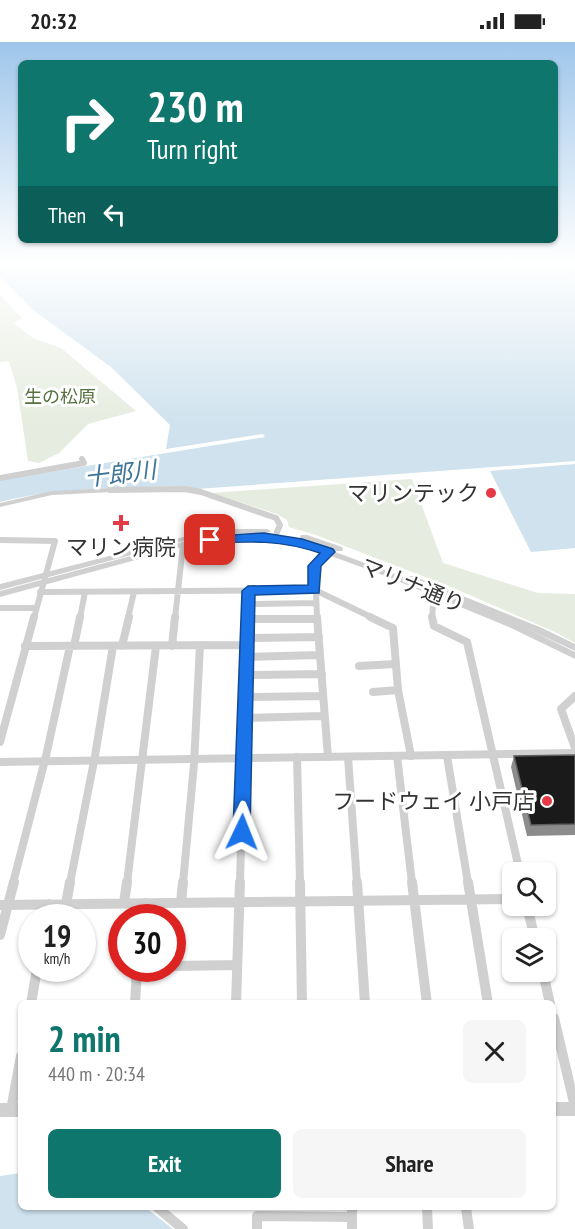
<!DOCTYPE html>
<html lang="en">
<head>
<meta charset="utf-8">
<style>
  :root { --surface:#fff; --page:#f6f6f6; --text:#222; --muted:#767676; --accent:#0f766e }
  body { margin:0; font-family:"PT Sans Narrow","Noto Sans JP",sans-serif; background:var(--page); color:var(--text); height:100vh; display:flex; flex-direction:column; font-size:22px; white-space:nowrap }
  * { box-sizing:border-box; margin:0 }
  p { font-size:20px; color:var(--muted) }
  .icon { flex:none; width:33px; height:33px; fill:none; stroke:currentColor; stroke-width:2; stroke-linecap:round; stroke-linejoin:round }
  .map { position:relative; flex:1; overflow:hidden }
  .sheet { position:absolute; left:18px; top:958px; width:538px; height:210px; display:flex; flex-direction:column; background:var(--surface); border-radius:9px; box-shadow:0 2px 4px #0004 }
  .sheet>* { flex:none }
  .top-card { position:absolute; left:18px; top:18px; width:540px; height:183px; border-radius:9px; box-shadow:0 2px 4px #0004; background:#0f766e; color:#fff; overflow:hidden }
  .controls { position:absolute; left:502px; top:820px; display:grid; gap:12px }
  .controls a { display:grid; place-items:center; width:54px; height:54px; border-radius:9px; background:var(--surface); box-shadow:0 2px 4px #0004; font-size:30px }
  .speed { position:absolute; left:18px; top:862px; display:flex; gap:12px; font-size:30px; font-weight:700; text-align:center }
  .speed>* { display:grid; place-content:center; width:78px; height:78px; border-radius:50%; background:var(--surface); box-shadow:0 2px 4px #0004; line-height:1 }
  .speed small { font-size:15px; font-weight:400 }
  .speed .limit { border:9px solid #d22; background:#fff; color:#111 }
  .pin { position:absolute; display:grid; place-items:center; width:51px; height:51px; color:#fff; margin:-26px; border-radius:12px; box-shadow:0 3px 9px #0006 }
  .me { position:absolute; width:66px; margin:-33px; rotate:2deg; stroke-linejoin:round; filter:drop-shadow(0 0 4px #0008) }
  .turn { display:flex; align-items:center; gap:21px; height:126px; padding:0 30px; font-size:27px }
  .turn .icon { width:78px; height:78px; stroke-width:2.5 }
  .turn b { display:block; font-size:42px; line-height:51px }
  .then { display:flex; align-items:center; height:57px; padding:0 30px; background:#0003; gap:12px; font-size:22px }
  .round { display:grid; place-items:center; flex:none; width:63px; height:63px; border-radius:9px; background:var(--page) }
  .summary { display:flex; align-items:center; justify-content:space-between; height:102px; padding:0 30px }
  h1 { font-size:36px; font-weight:600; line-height:45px; color:var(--accent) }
  .button { display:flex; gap:12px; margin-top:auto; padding:12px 30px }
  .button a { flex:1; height:69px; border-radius:9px; background:var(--accent); color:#fff; font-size:24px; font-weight:600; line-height:69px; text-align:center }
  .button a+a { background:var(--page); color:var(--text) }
  .status { display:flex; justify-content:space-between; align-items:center; height:42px; padding:0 30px; background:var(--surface); direction:ltr }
  .status svg { height:16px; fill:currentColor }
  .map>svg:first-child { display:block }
  .green { fill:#e6ecdf }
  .water { fill:#cfe2ee }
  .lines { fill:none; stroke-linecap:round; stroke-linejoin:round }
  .minor-far2 { stroke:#d0d0d0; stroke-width:6 }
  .minor-far1 { stroke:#d0d0d0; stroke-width:8 }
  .minor { stroke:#d0d0d0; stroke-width:10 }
  .tertiary { fill:#d0d0d0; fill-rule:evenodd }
  .wall { fill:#8c8c8c }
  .building { fill:#1a1a1a; stroke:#5f5f5f; stroke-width:1.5 }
  .route { fill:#1a73e8; stroke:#114b97; stroke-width:1.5 }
  .poi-dot { fill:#e63946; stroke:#fff; stroke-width:2 }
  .labels { text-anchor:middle; stroke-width:6; stroke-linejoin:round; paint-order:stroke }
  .far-park-label { font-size:18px; fill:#56703f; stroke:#fff }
  .poi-label { font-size:22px; fill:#333; stroke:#fff; text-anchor:end }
  .street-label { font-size:22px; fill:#333; stroke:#fff }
  .water-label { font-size:24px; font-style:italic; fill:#3f7597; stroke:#fff }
</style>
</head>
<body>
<div class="status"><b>20:32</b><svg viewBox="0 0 49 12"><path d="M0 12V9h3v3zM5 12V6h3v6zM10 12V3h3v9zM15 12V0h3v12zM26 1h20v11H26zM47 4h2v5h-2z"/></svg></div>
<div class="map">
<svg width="575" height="1187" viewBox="0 0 575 1187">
  <rect width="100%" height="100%" fill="#fff"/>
  <path class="green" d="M0 253 22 276 14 281 33 296 61 306 136 369 88 382 59 411 39 421 28 419 17 346 9 319 0 320Z
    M412 437 443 521 538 551 575 552V601L557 591 451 545 316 493 289 485 287 478 277 472 211 451Z"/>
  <path class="water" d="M0 218H575V419L197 447 183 444C121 446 60 445 0 460V438L265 395 263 392 166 407 170 383 111 325 33 268 0 235Z
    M575 422V506L531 510 490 429Z
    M21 1131V1166H146L173 1187H0V1134Z"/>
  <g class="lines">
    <path class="minor-far2" d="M0 436 84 421 82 417
      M110 448 185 447 201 450 276 476 280 483 277 490
      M0 498 55 499 34 576
      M40 550 315 548 373 576
      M248 562 316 561
      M0 566H36
      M80 576 85 550
      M128 576 134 550
      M175 576 183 503
      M247 576 248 549
      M317 576 315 524 329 510
      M432 576 433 564 438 554"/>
    <path class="minor-far1" d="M317 575 328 715
      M370 575 393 586 398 648 411 714
      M432 575 434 584 467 600 520 831
      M248 577H317
      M248 596 319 595
      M25 604 247 603
      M74 604 80 575
      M122 604 129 575
      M172 604 175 575
      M248 615 320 613
      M359 624 395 622
      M247 633 322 632
      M373 650 398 648
      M575 654 561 667 575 706
      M246 655 322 654
      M246 676 324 674
      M0 700 34 575
      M397 714 412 841
      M447 714 468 841
      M297 715 300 841
      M348 715 357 841
      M13 841 46 714 70 604
      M70 841 95 714 113 604
      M127 841 156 604
      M183 841 194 722 200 603
      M240 841 247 575"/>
    <path class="minor" d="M300 840 302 962
      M357 840 365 962
      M412 840 427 962
      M468 840 488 962
      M181 860 183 840
      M124 861 127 840
      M66 862 70 840
      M0 863 513 857
      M527 864 535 897
      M47 876 49 862
      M143 876 145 861
      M0 893 14 840
      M172 924 237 923
      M543 930 550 962
      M31 962 37 927
      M135 962 137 927
      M236 962 240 840
      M554 976 575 1065
      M11 1068 21 1014
      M158 1166 183 1187
      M352 1166V1187
      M427 1166 428 1187
      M466 1166 469 1187
      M257 1187V1174L352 1175"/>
    <path class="tertiary" d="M110 446H113V450L52 453 0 465V461L52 449Z
      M234 487H267L271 489 267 491H234L195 496 0 548V542L195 492Z
      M238 493H264L305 499 406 536 407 534H413L542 586 575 602V609L526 586 575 610V617L511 586 383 533 301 503 264 497H238L183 505 0 555V549L183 500Z
      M301 493H307L342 505 343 507 342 509H336L301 497 300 495Z
      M575 707V715L0 724V716Z
      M554 1060H575V1074H554Z
      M0 1061H21V1075H0Z"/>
  </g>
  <path class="wall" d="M575 713V793L527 794 511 725 514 714Z"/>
  <path class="building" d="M575 713V782L531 783 514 714Z"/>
  <linearGradient id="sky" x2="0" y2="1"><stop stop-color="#9ec6ea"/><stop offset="0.57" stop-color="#fff"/><stop offset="1" stop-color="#fff" stop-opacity="0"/></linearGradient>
  <rect width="575" height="385" fill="url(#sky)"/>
  <path class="route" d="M264 491 302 497 333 507 335 510 321 524 319 551 255 553 250 790 248 795 242 797 236 795 233 790 242 549 248 544 308 543V524L320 511C281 498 250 499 210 501L204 498 210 494Z"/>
  <g class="poi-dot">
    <circle cx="491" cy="451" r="6"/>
    <path d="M118 472h6v6h6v6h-6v6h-6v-6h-6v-6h6z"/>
    <circle cx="547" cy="759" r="6"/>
  </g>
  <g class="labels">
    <g class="far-park-label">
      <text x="60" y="361">生の松原</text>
    </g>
    <g class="poi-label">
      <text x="479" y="459">マリンテック</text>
      <text x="121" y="513" text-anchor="middle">マリン病院</text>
      <text x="535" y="767">フードウェイ 小戸店</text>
    </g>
    <g class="street-label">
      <text transform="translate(413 543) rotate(22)" y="8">マリナ通り</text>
    </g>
    <g class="water-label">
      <text transform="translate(120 432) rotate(-7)" y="8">十郎川</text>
    </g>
  </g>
</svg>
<div class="controls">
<a><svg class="icon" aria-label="search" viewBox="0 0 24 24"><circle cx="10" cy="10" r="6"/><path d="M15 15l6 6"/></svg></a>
<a><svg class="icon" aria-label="layers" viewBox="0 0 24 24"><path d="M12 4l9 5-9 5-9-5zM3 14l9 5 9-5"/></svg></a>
</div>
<div class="speed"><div>19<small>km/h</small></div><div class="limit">30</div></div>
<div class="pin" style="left:210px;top:498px;background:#d93025"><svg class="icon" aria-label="arrive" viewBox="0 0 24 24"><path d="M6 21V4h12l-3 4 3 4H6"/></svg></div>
<svg class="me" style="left:242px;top:790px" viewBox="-20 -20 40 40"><path d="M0-17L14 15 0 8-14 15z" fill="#1a73e8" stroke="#fff" stroke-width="4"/></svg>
<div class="top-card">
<div class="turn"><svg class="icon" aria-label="right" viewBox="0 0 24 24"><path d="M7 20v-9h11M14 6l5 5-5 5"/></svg><div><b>230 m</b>Turn right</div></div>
<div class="then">Then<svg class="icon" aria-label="left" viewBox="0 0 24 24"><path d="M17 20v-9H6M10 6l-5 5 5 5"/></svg></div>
</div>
<section class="sheet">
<div class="summary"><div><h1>2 min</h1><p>440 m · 20:34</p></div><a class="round"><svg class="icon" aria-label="close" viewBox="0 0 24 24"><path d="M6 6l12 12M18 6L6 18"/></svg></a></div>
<div class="button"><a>Exit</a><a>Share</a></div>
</section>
</div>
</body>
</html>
